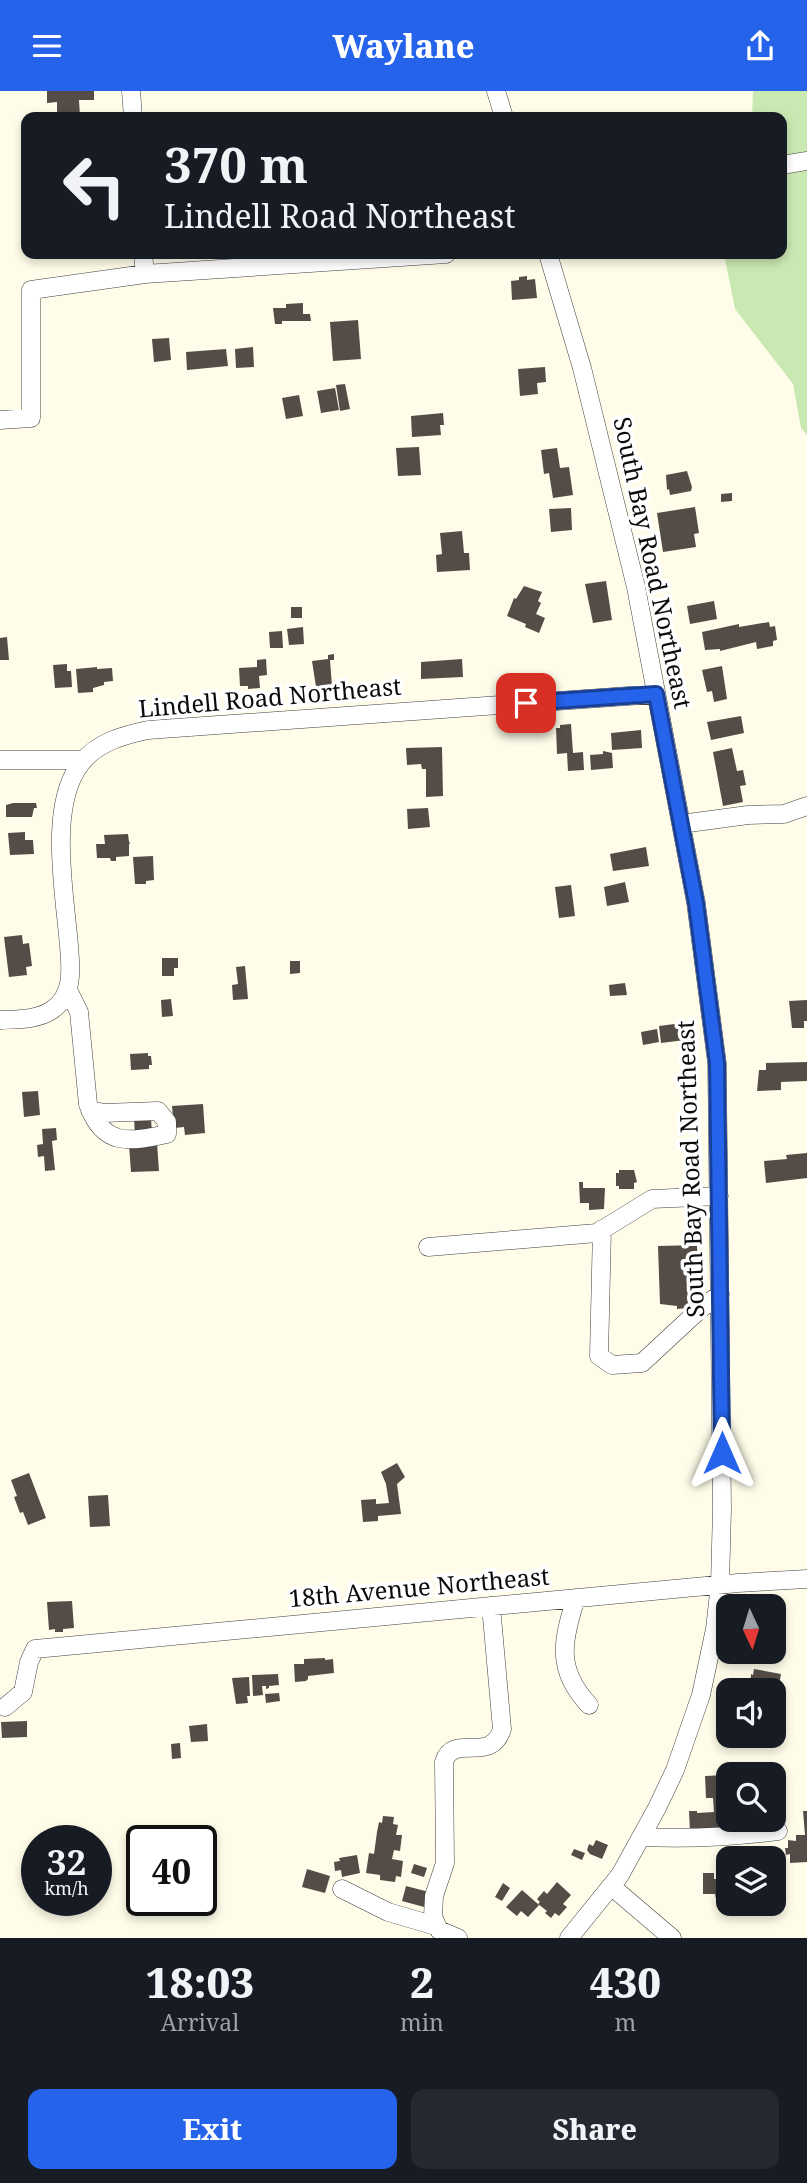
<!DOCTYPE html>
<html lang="en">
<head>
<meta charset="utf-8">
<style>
  :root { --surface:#171b24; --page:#242831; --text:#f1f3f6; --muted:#9ea1a6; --accent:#2563eb }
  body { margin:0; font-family:"Noto Serif",serif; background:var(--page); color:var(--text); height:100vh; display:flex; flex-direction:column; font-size:26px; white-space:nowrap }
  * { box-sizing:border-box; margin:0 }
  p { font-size:23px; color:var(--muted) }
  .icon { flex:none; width:38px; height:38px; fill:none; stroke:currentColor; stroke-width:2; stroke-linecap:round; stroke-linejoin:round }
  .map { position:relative; height:1847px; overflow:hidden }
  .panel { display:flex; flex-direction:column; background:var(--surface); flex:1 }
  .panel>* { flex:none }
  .hud { position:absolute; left:21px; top:21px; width:766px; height:147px; border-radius:14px; box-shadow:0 4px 10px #0003; background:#171b24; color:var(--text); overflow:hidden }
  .needle { width:46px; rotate:176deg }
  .controls { position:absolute; left:716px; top:1503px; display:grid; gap:14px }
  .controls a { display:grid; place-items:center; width:70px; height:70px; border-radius:14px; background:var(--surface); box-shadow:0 4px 10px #0003; font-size:35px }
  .speed { position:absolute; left:21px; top:1734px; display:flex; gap:14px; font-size:35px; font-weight:700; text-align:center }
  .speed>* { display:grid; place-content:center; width:91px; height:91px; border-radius:50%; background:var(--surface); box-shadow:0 4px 10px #0003; line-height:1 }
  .speed small { font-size:18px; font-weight:400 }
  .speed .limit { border:4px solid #111; border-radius:10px; background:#fff; color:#111 }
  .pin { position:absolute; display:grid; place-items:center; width:60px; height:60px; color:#fff; margin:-30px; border-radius:14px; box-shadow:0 4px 10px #0006 }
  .me { position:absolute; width:77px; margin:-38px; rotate:0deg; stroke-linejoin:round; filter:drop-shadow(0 0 5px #0008) }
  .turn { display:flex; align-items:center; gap:24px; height:147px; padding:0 28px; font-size:32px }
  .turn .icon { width:91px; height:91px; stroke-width:2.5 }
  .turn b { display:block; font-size:49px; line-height:60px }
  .eta { display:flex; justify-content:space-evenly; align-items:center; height:119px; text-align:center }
  .eta b { font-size:42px; font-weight:800; line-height:49px }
  .primary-button { display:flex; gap:14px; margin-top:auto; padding:14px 28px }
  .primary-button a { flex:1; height:80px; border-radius:14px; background:var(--accent); color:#fff; font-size:28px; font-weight:800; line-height:80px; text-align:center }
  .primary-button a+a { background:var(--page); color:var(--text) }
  header { display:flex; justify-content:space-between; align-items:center; height:91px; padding:0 28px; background:var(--accent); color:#fff; font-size:32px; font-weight:800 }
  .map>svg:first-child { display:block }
  .green { fill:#cae9b2 }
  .building { fill:#544d47 }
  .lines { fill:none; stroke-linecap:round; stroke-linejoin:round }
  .minor-casing { stroke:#3e3e3e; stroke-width:19 }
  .minor { stroke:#fff; stroke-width:18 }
  .route-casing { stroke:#184099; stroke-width:18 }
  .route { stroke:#2563eb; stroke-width:12 }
  .labels { text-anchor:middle; stroke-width:7; stroke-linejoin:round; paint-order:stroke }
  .street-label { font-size:24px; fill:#0b0b0b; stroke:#fff }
</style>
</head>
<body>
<header><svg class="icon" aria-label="menu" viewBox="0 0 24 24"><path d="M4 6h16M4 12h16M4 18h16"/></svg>Waylane<svg class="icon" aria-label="share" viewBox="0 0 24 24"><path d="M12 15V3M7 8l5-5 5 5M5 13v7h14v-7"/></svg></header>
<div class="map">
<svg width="807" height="1847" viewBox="0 0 807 1847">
  <rect width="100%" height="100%" fill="#fffde9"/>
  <path class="green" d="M753 0H807V344L801 337 793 293 735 218 724 163H782V26H752Z"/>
  <path class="building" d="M47 0H94V9H79L80 25 57 26V11L47 12Z
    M527 185V189L535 188 537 207 512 209 511 190 519 189V186Z
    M303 212V223H310L311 230H282V233H275L273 217H286V213Z
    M358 229 361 268 333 270 330 231Z
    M169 247 171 269 154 271 152 248Z
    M253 256 254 276 236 277 235 258Z
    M226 258 228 275 187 279 186 261Z
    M545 276 546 291 537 292 538 303 520 305 518 278Z
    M345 293 350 318 340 320 336 294Z
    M335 297 339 319 321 322 317 300Z
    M299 304 303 325 286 328 282 307Z
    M443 322 444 334H440L441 344 412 346 411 325Z
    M419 356 421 384 398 385 396 357Z
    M557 357 560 377 569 376 573 404 553 407 549 382 544 383 541 359Z
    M687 380 692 396 691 400 670 404 669 398 667 399 666 384Z
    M732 402V410L721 411V403Z
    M695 416 699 442 694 443 696 456 663 461 657 422Z
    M571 417 572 439 551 441 549 418Z
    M462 440 464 462H469L470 479 437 481 436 464 442 463 440 442Z
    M606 490 612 529 593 532 585 493Z
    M524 495 542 501 538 510 541 512 536 523 545 527 539 542 525 536 526 533 507 525 514 507 516 508Z
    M714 510 717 528 690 533 687 515Z
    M291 516H302V527H291Z
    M769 531 770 536 775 535 777 549 773 550V555L757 558 756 551 720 560V558L705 559 702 541 739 533V536Z
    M303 536 304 553 289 554 287 538Z
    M282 540 283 557H270L269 541Z
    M7 546 9 569H0V547Z
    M334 563V569H330L332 595 316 596 312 570 328 568V564Z
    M266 568 267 584 259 585 260 597 248 598V595H240L239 577 257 576V569Z
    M462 568 463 586 421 588V571Z
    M67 573V580H71L72 596 55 597 53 574Z
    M722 575 727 608 714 611 712 600 707 601 702 579Z
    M97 576V578L112 577 113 590 104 591V594L93 597V601L78 602 76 578Z
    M741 625 744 642 711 649 707 631Z
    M571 633 573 662 583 661 584 679 568 680 567 662 557 663 556 637H560V634Z
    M641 639 642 657 612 659 611 642Z
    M442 656 443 705 426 706V678H422L421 673 407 674 406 657Z
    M732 657 737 680 743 679 746 694 740 695 743 711 723 715 713 661Z
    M603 660 612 662 613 677 591 679 590 664 603 663Z
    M13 712H36L37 717H34L32 726H6V714Z
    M428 717 430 736 408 738 407 718Z
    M25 741V749H33L34 763 10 764 8 742Z
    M128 743 129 751H130L129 754V765L116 766V770H111L110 767H97L96 753H105L104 744Z
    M646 756 649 775 613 780 610 763Z
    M153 765 154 789 146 790V793H135L133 766Z
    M625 791 629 811 607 815 604 796Z
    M571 794 575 825 559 827 555 796Z
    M22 844 23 853 29 852 32 875 26 876 27 884 9 886 4 846Z
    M162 867H178V877H174V885H162Z
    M290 870H300V882L290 883Z
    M245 875 248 908 233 909 232 894 238 893 236 876Z
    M625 892 627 904 610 905 609 894Z
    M171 908 173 925 162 926 161 909Z
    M807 909V930H804V937H792L789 910Z
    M682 932V937L685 936V949L661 952 659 935Z
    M657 938 659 951 643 954 641 941Z
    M148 962V965H151L152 974H149V978L131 979 130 963Z
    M807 971V990L781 991V999L757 1000 759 979H766V972Z
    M38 1000 40 1024 24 1026 22 1001Z
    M203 1013 205 1042 185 1044 184 1036 174 1037 172 1015Z
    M134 1027H151L152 1043 135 1044Z
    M56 1037 57 1049 52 1050 55 1079 45 1080 44 1065 38 1066 37 1054 43 1053 42 1038Z
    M157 1052 159 1080 131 1081 129 1054Z
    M807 1062V1087L766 1092 764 1070 787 1068 786 1064Z
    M619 1079H634L637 1091 634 1092V1098H619V1095H616V1082H619Z
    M579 1091H583V1097H605L604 1118 589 1119V1112H580Z
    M697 1154 698 1187H693V1212L688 1213V1217L677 1218V1215L660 1213 658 1155Z
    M397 1372 405 1386 397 1393 401 1423 378 1425V1430L363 1431 361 1409 376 1408V1413L389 1412 386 1393 381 1381Z
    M29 1382 46 1427 28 1434 23 1421 20 1422 14 1406 17 1405 11 1389Z
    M108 1404 110 1435 90 1436 88 1405Z
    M72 1510 74 1537 63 1538V1541H55V1538L49 1539 47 1511Z
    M325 1567V1569L333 1568 334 1582 308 1585V1588L306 1590 295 1591 294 1573H304V1568Z
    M754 1578 781 1583 777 1605 774 1604V1600L750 1599 751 1583 753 1584Z
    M278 1583 279 1594 269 1595V1597L266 1598V1595H262L263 1604 253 1605 252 1584Z
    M249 1586 250 1605H247L248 1612 236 1613 232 1587Z
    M279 1602 280 1610 266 1612 265 1603Z
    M27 1630V1646L2 1647 1 1631Z
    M207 1633 208 1650 191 1651 189 1635Z
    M180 1652 181 1667 172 1668 171 1653Z
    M726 1684 728 1729H747V1734H743V1737L690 1741 689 1720H697V1722L714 1721 713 1707H706L705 1685Z
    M803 1720H807V1771L790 1772V1763L786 1764 785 1757H788V1749L796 1750V1744H805Z
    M383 1725 394 1726 393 1733 398 1734 396 1744H402L400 1760 394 1759 392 1768 403 1770 401 1786 396 1785 395 1791 380 1789V1784L366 1782 369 1762 374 1763 377 1741 379 1731 382 1732Z
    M596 1749 608 1754 602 1768 590 1763 587 1759 589 1753 593 1755Z
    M574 1758 585 1762 582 1769 571 1764Z
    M357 1764 360 1782 342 1786 341 1779 335 1780 334 1771 340 1770 339 1767Z
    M414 1773 427 1777 424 1786 411 1782Z
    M307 1778 330 1785 325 1802 302 1796Z
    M703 1782H714V1788H720V1783H728V1807L716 1808 715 1803H703Z
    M557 1791 571 1804 563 1813 567 1816 559 1825 555 1822 551 1827 545 1822 547 1820 538 1813 540 1811 537 1808 544 1800 547 1803Z
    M503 1792 510 1797 502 1810 495 1806Z
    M406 1795 429 1801 424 1816 402 1810Z
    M522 1799 539 1814 528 1826 521 1820 517 1825 506 1816Z
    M732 1813H746L747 1819H732Z"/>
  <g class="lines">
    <defs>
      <path id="minor" d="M131 0 133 26
        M496 0 504 26
        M782 74 807 70
        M143 163 145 183
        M548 163 582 277 636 496 696 812 717 972 722 1418 720 1493 715 1538 701 1604 675 1679 657 1717 620 1784 569 1847
        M0 329 31 327V199L145 183 446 163
        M0 669H83
        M681 733 748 724 784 723 807 715
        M68 899 79 921 88 1013C103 1056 129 1051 167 1043V1031L158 1020 104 1022 90 1019
        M0 929C18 928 37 929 52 919 74 904 71 878 69 855 65 803 47 713 82 671 98 651 124 644 148 639L656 603
        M602 1138 599 1265 612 1274 642 1272 698 1220 720 1203
        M428 1156 597 1142 652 1108 719 1105
        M576 1507C562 1550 556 1579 589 1614
        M5 1616 23 1601 29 1571 35 1558 738 1492 807 1488
        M641 1746C688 1748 732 1746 778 1740
        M611 1795 672 1847
        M342 1798 388 1821 436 1835
        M458 1847 439 1839 433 1826 434 1805 445 1772 444 1671C453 1641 491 1674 502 1638L491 1515"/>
    </defs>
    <use href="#minor" class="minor-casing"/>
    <use href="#minor" class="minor"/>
  </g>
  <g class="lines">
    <defs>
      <path id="route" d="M526 612 656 603 696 812 717 972 722 1362"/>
    </defs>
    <use href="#route" class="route-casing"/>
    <use href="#route" class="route"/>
  </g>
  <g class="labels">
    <g class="street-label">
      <text transform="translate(652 472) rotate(78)" y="8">South Bay Road Northeast</text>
      <text transform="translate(270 607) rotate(-5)" y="8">Lindell Road Northeast</text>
      <text transform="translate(691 1078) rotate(-92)" y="8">South Bay Road Northeast</text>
      <text transform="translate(419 1497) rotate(-5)" y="8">18th Avenue Northeast</text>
    </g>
  </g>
</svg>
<div class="controls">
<a><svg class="needle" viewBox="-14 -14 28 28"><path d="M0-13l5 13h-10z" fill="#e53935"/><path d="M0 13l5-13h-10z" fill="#9ea1a6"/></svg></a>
<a><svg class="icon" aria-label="sound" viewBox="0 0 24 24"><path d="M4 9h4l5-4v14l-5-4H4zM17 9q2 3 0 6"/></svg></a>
<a><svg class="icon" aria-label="search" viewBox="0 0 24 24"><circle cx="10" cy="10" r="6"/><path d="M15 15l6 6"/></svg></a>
<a><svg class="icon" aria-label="layers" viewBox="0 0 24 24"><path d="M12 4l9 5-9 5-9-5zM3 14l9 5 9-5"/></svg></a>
</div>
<div class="speed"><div>32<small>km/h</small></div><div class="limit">40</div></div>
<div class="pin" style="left:526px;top:612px;background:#d93025"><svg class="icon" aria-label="arrive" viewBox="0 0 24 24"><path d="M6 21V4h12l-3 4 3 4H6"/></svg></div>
<svg class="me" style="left:722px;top:1362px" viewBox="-20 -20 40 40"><path d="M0-17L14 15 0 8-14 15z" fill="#2563eb" stroke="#fff" stroke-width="4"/></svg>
<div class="hud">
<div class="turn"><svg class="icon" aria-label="left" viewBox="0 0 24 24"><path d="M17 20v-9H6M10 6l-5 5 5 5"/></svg><div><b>370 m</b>Lindell Road Northeast</div></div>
</div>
</div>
<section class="panel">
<div class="eta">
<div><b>18:03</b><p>Arrival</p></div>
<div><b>2</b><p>min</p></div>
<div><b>430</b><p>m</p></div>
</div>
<div class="primary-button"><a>Exit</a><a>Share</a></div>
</section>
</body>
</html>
